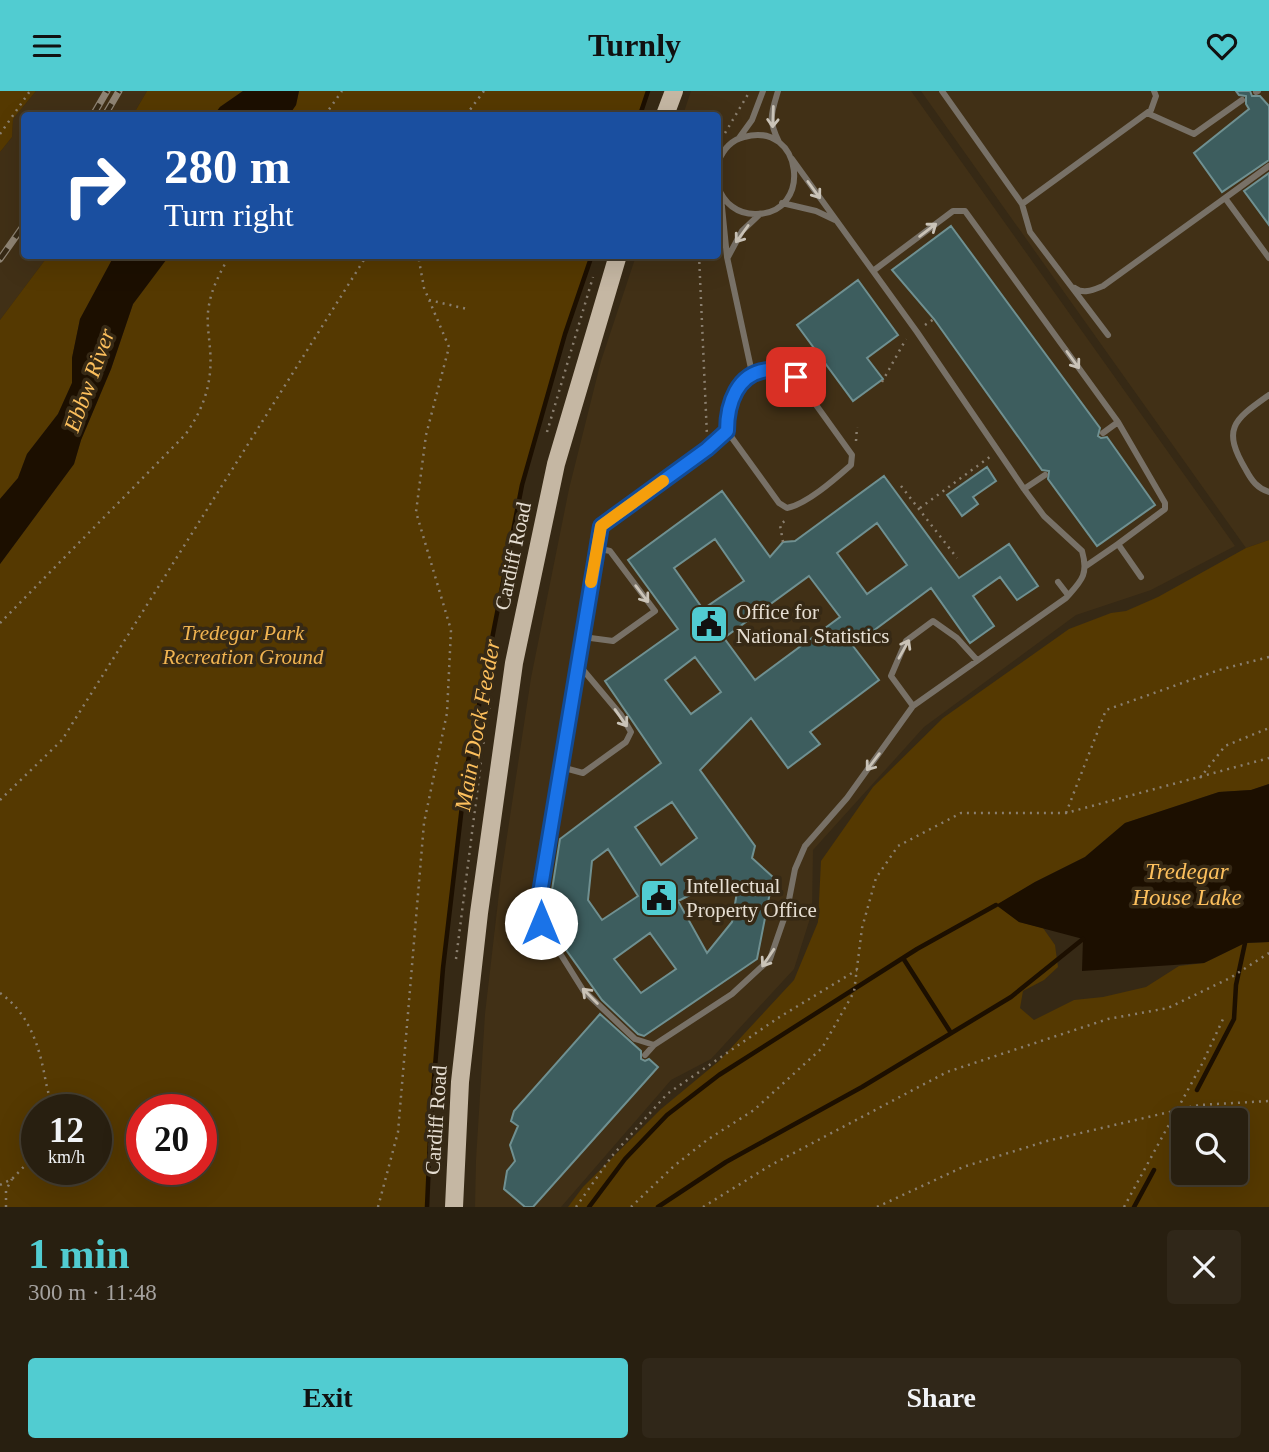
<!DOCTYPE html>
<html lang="en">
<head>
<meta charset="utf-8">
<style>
  :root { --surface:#281f10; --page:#302719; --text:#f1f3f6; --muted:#a5a29f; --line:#443d30; --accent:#51ccd1 }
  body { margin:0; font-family:"Times New Roman",serif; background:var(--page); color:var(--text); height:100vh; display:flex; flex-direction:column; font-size:26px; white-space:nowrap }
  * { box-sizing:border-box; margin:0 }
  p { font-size:23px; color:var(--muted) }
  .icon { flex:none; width:38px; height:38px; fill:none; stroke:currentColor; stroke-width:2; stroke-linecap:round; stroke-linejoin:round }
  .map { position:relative; height:1116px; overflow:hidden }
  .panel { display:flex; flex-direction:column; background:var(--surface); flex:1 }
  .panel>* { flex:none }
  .guide { position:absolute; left:21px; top:21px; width:700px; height:147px; border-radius:7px; box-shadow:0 7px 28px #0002,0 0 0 2px var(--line); background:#1a4fa0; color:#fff; overflow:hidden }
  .buttons { position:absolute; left:1171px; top:1017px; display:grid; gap:14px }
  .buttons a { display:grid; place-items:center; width:77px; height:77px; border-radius:7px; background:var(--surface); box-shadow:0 7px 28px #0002,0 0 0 2px var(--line); font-size:35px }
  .speed { position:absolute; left:21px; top:1003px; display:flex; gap:14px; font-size:35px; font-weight:700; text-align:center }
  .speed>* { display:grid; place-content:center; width:91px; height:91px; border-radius:50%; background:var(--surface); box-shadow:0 7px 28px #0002,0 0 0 2px var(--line); line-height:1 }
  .speed small { font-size:18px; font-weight:400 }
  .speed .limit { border:10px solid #d22; background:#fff; color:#111 }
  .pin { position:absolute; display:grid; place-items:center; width:60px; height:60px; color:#fff; margin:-30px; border-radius:14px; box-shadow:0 4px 10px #0006 }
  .me { position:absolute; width:77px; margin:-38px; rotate:0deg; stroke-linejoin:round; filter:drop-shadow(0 0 5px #0008) }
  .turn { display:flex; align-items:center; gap:24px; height:147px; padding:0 28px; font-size:32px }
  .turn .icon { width:91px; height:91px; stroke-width:2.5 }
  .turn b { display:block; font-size:49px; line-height:60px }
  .round { display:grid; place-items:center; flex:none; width:74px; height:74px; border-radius:7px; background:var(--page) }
  .head { display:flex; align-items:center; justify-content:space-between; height:119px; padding:0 28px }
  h1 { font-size:42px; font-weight:600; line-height:52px; color:var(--accent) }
  .primary-button { display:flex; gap:14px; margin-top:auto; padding:14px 28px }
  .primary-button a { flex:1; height:80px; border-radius:7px; background:var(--accent); color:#111; font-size:28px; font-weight:600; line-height:80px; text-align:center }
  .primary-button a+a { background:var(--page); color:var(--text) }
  header { display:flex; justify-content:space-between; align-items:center; height:91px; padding:0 28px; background:var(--accent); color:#111; font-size:32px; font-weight:600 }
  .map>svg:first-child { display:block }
  .built { fill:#413016 }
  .green { fill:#553901; fill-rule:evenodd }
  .water { fill:#1c0f00 }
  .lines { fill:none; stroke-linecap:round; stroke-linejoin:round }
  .stream { stroke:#1c0f00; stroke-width:4.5 }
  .building { fill:#3d5d5e; stroke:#6f9091; stroke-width:2; fill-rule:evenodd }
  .path { stroke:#8a7f6f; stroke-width:2.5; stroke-dasharray:2 5; stroke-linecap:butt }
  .service { stroke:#787167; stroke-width:6 }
  .primary { stroke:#c5b7a3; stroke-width:18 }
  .rail-casing { stroke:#8e8373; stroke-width:7 }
  .rail { stroke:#362915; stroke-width:4.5; stroke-dasharray:13; stroke-linecap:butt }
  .oneway { stroke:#cac3b7 }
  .route-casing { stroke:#114b97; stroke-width:18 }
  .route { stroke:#1a73e8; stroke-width:12 }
  .slow { stroke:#f59e0b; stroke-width:12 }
  .labels { text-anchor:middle; stroke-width:7; stroke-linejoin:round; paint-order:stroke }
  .street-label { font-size:21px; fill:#e6ded2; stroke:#362915 }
  .poi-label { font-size:21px; fill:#e6ded2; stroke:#362915; text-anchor:start }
  .park-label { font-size:21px; font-style:italic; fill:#f1b451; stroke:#362915 }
  .water-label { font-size:23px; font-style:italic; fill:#fdc05d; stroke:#362915 }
</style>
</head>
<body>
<header><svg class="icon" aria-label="menu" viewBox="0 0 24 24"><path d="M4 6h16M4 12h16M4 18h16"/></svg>Turnly<svg class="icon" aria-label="heart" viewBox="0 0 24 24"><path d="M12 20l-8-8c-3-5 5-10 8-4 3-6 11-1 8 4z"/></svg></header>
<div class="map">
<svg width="1269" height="1116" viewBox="0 0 1269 1116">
  <rect width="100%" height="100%" fill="#362915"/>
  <path class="built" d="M36 0H147L133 24H24V164L48 165 0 229V61L12 46 13 28Z
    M691 0H911L1235 455 1151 499 1076 524 924 636 813 759 812 821 794 878 711 968 671 989 561 1116H475L476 1069 485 923 501 785 531 587 569 398 601 270 636 165 718 164V24H683Z
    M921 0H1269V449L1246 457Z"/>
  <path class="green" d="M0 0H36L13 28 12 46 0 61Z
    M147 0H243L220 16 214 24H133Z
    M299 0H648L640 24H289L296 14Z
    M48 165H114L80 228 72 267V292L58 323 27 363 18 387 0 408V229Z
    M169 165H592L565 243 522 394 466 681 443 877 431 1025 427 1116H0V473L74 373 81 349 111 278 133 213ZM37 1018H96V1078H37ZM142 1018H201V1078H142Z
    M1269 449V693L1251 699 1219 701 1125 732 1085 766 1035 791 997 814 1019 831 1043 837 1055 854 1058 876 1044 889 1023 900 1020 917 1034 929 1074 909 1103 906 1146 896 1179 875 1204 872 1245 852 1269 851V1116H568L583 1096 661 1018 719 970 794 889 818 831 821 770 873 696 943 627 1069 538 1111 522 1126 520 1158 506 1246 457ZM1183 1029H1236V1082H1183Z"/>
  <path class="water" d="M243 0H299L296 14 289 24H214L220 16Z
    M114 165H169L133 213 111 278 81 349 74 373 0 473V408L18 387 27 363 58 323 72 292V267L80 228Z
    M1269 693V851L1245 852 1204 872 1082 880 1083 848 1019 831 996 814 1035 791 1085 766 1125 732 1219 701 1251 699Z"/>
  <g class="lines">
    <path class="stream" d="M640 24 648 0
      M903 867 951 942
      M1197 999 1234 928 1236 894 1245 852
      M427 1116 431 1025 443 877 466 681 522 394 565 243 592 164
      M589 1116 625 1068 667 1024 719 984 917 858 996 814
      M658 1116 726 1071 862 996 1011 906 1083 848
      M1134 1116 1154 1079"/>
  </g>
  <path class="building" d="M1236 0H1250L1252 5H1260L1269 15V69L1222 101 1194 62 1249 18 1246 13V5L1239 4Z
    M1269 82V134L1244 100Z
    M951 135 1100 337 1098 345 1101 347 1107 346 1155 414 1097 455 1048 388 1049 380 1042 379 934 228 892 179Z
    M858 189 898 244 867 267 883 288 853 310 797 234Z
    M987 376 996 390 973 406 978 413 962 425 947 404Z
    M884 385 959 487 1009 453 1038 495 1017 509 1000 486 973 505 994 535 970 552 931 497 853 555 879 589 810 641 820 653 788 677 751 627 700 679 755 755 752 767 773 786 757 868 644 945 638 943 602 909 564 856 573 850 549 818 560 748 661 672 605 590 678 538 628 469 722 400 770 466 783 451 795 450ZM877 432 907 474 867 503 837 462ZM715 448 744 490 703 518 674 477ZM809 485 840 526 755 589 724 547ZM695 566 721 601 691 623 665 589ZM672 711 697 747 661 774 635 736ZM608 758 638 805 602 829 588 809 592 770ZM726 786 738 795 732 831 707 862 678 810ZM650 842 676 878 641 902 614 868Z
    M600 923 641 960V968L645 970 649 968 658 976 533 1116H525L504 1098 507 1080 515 1070 510 1054 518 1035 511 1030 514 1020Z"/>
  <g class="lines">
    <path class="path" d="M325 24 342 0
      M466 24 484 0
      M725 42 750 0
      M0 43 30 0
      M699 164 707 345
      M429 209 467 218
      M925 234 934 228
      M882 291 906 248
      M547 341 593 186
      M856 350 857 336
      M901 395 957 467
      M920 417 991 365
      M783 451 780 434 787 428
      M0 532 185 344C204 318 213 290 210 258 209 243 206 230 209 214 212 196 221 180 230 164
      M1200 687 1225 655 1269 637
      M0 709 62 649 367 164
      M1066 722 1106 619 1219 579 1269 566
      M456 868 484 647 491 611
      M0 902C30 923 40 957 46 992 48 1001 51 1009 49 1018
      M0 1094 12 1088 37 1062
      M6 1116V1099L12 1088
      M378 1116 398 1041 424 732 447 622 451 539 416 421 426 344 449 256 424 197 418 164
      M576 1116 612 1065 667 1003 778 927 857 879
      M631 1116 674 1075 707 1049 754 1019 822 957 854 901 862 837 876 787 898 755 961 722H1066L1269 667
      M703 1116 771 1074 947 981 1108 928 1168 917 1230 887 1269 862
      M877 1116 963 1076 1047 1050 1199 1014 1269 1010
      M1124 1116 1202 973 1224 926"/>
    <path class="service" d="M778 0C771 23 768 29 779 51
      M942 0 1022 113 1030 141 1108 244
      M1256 1 1258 0
      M1147 22 1194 43 1242 9
      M739 47 752 29 763 0
      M718 71C723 59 731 49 744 46 803 29 814 124 755 123 737 123 724 112 718 96
      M721 106 727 166 752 282
      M1225 107 1269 75
      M782 112 816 120 835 129
      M1022 113 1151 19 1156 5 1154 0
      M728 166 742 140 760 123
      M873 180 953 120H965L1118 331 1165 412V418L1118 453 1141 486
      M1075 197C1084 204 1095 198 1103 195L1225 107 1269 167
      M771 279 796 286 852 364 851 374C835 388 807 413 787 417L779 412 727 340V321L735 298 752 282Z
      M1269 304C1234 329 1221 337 1246 379 1252 390 1257 397 1269 401
      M727 340 707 358 601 434 539 808 541 832 583 899 635 948 654 954 732 903 770 868 787 819 795 778 805 755 847 707 913 615 1066 507C1081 490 1089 484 1082 460L1044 425 1024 398 917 241 792 68
      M1103 342 1118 331
      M1024 398 1045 384
      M1086 475 1118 453
      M1058 491 1068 504
      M583 546 613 550 655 520 610 460 596 457
      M913 615 891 585 906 550 933 530 957 547 977 569
      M561 676 583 682 626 651 631 641 621 624 579 574
      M645 964 654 954"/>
    <path class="primary" d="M665 24 674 0
      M454 1116 460 991 479 822 514 572 556 373 618 164"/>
    <defs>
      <path id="rail" d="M93 24 107 0
        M105 24 119 0
        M0 168 24 134"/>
    </defs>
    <use href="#rail" class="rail-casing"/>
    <use href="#rail" class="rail"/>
  </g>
  <defs><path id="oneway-shaft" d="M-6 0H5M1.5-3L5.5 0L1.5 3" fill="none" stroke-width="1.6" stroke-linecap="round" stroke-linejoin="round" transform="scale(1.75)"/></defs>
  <g class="oneway">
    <use href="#oneway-shaft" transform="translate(773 26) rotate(92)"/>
    <use href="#oneway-shaft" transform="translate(814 99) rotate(54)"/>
    <use href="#oneway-shaft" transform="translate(928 139) rotate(-37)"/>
    <use href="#oneway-shaft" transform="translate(742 143) rotate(126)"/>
    <use href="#oneway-shaft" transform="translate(1073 269) rotate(54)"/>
    <use href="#oneway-shaft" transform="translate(642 503) rotate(53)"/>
    <use href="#oneway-shaft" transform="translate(904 558) rotate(-61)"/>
    <use href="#oneway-shaft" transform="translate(621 627) rotate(55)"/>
    <use href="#oneway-shaft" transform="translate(873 671) rotate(127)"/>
    <use href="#oneway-shaft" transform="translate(768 867) rotate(124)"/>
    <use href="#oneway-shaft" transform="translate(590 905) rotate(-135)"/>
  </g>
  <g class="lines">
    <defs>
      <path id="route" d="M541 832 539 808 601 435 707 358 727 340C727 313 737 281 769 279 778 279 788 283 796 286"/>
    </defs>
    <use href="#route" class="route-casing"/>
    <use href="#route" class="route"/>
    <path class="slow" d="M591 491 601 435 663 390"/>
  </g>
  <defs>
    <symbol id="civic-square" viewBox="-11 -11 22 22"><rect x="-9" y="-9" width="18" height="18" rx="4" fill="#51ccd1" stroke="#362915"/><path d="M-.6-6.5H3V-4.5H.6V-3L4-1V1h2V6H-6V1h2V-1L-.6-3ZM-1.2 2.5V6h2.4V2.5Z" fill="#111"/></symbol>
  </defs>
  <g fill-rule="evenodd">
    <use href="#civic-square" x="687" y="511" width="44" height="44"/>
    <use href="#civic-square" x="637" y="785" width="44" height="44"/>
  </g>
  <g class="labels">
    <g class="street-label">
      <text transform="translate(513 465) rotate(-78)" y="7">Cardiff Road</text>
      <text transform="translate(436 1029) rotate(-86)" y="7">Cardiff Road</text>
    </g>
    <g class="poi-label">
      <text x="736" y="528">Office for<tspan x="736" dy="24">National Statistics</tspan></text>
      <text x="686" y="802">Intellectual<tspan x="686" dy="24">Property Office</tspan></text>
    </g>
    <g class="park-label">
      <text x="243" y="549">Tredegar Park<tspan x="243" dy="24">Recreation Ground</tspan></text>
    </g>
    <g class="water-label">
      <text transform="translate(89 289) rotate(-70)" y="8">Ebbw River</text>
      <text transform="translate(477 634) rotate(-80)" y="8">Main Dock Feeder</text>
      <text x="1187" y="788">Tredegar<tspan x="1187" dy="26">House Lake</tspan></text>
    </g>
  </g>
</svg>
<div class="buttons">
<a><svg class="icon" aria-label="search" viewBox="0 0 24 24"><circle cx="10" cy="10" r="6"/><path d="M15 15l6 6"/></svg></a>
</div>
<div class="speed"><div>12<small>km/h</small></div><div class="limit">20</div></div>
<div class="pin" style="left:796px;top:286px;background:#d93025"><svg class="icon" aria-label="arrive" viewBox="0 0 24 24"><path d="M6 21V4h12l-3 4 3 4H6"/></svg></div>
<svg class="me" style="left:541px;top:832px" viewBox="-20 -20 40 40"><circle r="19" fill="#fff"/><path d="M0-13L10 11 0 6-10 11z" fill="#1a73e8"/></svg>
<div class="guide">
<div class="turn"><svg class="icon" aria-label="right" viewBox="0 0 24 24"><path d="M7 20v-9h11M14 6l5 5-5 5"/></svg><div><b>280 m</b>Turn right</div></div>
</div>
</div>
<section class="panel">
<div class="head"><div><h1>1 min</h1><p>300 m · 11:48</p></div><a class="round"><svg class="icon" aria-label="close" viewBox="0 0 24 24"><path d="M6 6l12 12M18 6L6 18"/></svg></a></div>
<div class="primary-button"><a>Exit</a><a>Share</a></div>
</section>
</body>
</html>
